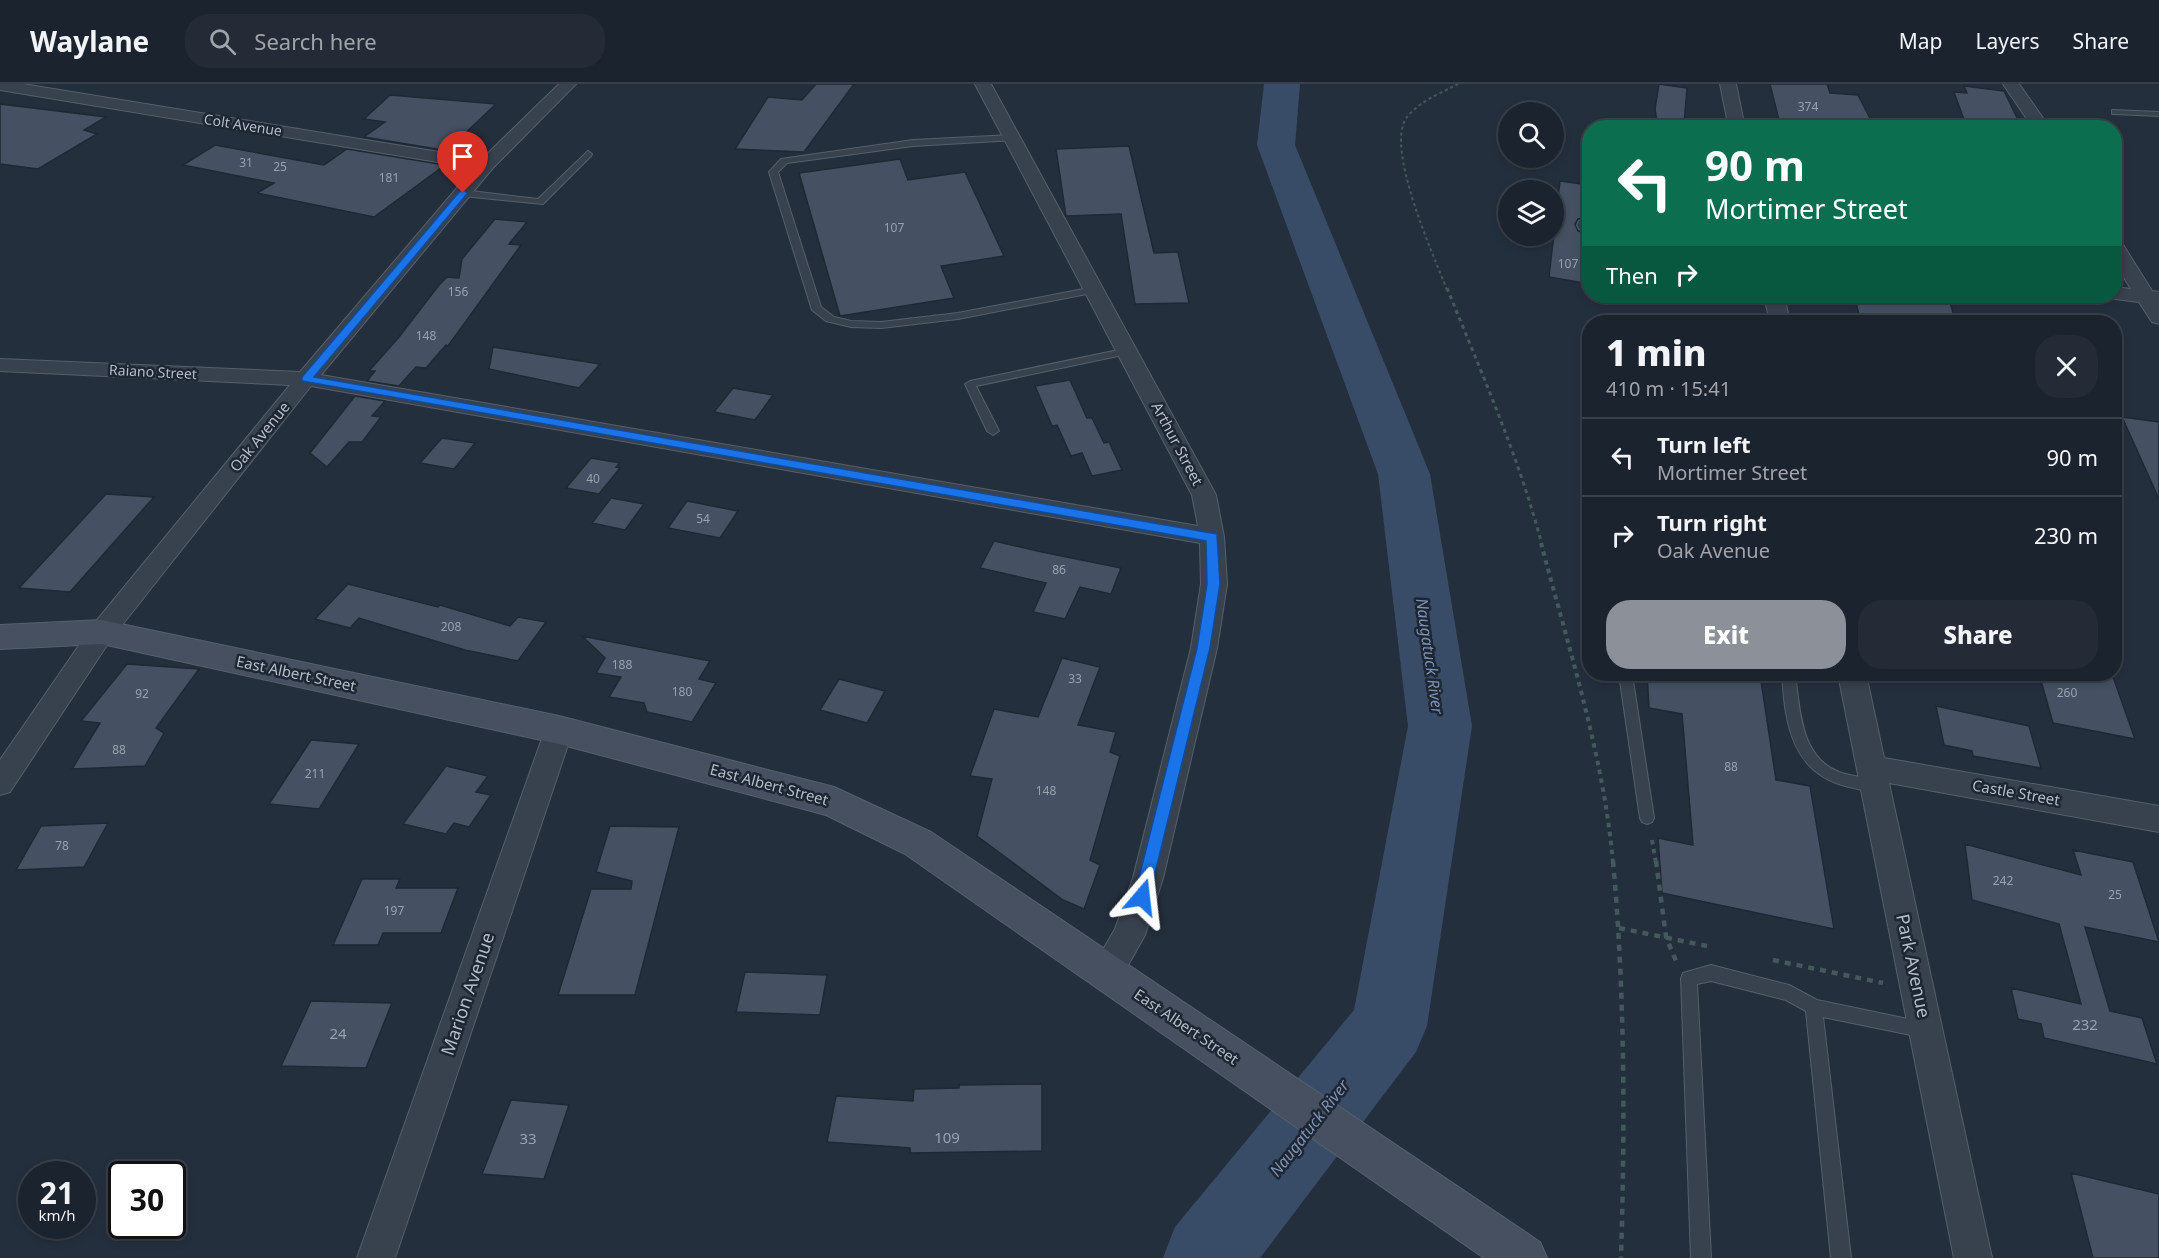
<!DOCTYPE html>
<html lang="en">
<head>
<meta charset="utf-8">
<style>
  :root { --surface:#1b232e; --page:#242b36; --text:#f1f3f6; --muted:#a0a4aa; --line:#39404a; --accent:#8c9099 }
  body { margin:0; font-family:"Noto Sans",sans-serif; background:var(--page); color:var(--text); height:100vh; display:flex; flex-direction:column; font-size:22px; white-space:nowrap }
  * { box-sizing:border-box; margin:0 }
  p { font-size:20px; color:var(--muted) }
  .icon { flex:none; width:33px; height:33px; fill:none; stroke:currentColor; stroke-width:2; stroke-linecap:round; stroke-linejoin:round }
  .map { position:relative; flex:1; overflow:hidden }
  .sheet { position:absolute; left:1582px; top:231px; width:540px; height:366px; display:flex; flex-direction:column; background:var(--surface); border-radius:24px; box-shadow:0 3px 9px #0003,0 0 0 2px var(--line) }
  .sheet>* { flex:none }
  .hud { position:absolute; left:1582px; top:36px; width:540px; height:183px; border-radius:24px; box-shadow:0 3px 9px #0003,0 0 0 2px var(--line); background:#0b6e4f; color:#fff; overflow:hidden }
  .tools { position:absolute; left:1498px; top:18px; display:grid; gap:12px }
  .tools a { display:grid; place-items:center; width:66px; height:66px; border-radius:50%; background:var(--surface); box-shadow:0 3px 9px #0003,0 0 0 2px var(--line); font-size:30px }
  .speed { position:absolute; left:18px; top:1077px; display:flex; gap:12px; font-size:30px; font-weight:700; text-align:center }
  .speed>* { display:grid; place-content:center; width:78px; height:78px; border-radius:50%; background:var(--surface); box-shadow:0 3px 9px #0003,0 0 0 2px var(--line); line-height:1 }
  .speed small { font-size:15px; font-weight:400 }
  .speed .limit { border:3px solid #111; border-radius:9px; background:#fff; color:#111 }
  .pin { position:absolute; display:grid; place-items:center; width:51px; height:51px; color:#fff; margin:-62px -26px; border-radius:50% 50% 50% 0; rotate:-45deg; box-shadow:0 0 6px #0007 }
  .pin .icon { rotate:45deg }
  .me { position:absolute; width:66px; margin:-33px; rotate:17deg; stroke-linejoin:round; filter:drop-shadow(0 0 4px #0008) }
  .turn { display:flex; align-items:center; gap:21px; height:126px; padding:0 24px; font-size:27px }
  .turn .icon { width:78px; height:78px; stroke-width:2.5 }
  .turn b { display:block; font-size:42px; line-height:51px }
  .then { display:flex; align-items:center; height:57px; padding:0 24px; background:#0003; gap:12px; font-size:22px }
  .round { display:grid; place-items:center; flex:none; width:63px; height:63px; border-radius:24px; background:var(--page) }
  .summary { display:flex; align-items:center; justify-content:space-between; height:102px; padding:0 24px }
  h1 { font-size:36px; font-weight:800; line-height:45px }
  .button { display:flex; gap:12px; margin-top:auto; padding:12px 24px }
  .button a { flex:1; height:69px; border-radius:24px; background:var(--accent); color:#fff; font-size:24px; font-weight:800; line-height:69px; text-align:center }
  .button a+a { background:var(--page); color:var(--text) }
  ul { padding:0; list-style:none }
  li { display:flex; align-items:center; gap:18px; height:78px; padding:0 24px; border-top:2px solid var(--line) }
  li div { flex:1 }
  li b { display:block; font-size:22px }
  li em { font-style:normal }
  header { display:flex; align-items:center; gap:36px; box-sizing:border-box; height:84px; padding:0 30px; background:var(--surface); border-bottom:2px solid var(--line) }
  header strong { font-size:28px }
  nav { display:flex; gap:33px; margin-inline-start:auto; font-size:21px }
  .search { width:420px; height:54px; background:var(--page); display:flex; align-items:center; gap:15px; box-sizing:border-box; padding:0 21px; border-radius:24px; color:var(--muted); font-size:22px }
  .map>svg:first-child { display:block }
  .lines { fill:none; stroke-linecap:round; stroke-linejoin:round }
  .river { fill:#394c67; fill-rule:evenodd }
  .building { fill:#455162; stroke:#1f2835; stroke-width:1.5 }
  .service-casing { stroke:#565f6c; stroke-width:2 }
  .minor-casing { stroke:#565f6c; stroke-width:2 }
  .secondary-casing { stroke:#565f6c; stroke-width:2 }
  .path-far3 { stroke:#44595c; stroke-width:2; stroke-dasharray:3 3; stroke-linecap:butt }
  .path-far2 { stroke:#44595c; stroke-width:3; stroke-dasharray:4 4; stroke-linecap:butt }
  .path-far1 { stroke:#44595c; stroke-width:4; stroke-dasharray:4.5 4.5; stroke-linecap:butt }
  .path { stroke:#44595c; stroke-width:4.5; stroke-dasharray:6 6; stroke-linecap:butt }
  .service { fill:#38414e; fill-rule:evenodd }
  .minor { fill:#38414e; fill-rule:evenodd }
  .secondary { fill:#465061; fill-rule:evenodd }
  .route { fill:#1a73e8; stroke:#114b97; stroke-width:1.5 }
  .labels { text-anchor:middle; stroke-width:5; stroke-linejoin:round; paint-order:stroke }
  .number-label { font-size:12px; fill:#98a1af }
  .far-street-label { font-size:14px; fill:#b4bcc9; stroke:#1d2633 }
  .street-label { font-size:15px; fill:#b4bcc9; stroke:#1d2633 }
  .near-number-label { font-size:15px; fill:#98a1af }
  .water-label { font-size:16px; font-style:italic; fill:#7c92b1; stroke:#1d2633 }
  .near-street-label { font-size:18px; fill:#b4bcc9; stroke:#1d2633 }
</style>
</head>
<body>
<header>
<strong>Waylane</strong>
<div class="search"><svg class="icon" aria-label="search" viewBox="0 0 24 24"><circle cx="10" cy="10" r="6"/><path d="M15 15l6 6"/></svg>Search here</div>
<nav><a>Map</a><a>Layers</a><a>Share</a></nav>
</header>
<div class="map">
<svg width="2159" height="1174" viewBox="0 0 2159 1174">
  <rect width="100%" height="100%" fill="#242f3e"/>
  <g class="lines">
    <path class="river" d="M1264 0H1300L1295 61 1430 390 1472 642 1427 942 1416 968 1260 1174H1163L1175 1143 1354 926 1408 642 1378 390 1257 61Z"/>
  </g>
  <path class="building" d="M816 0H854L804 68 735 65 768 13 802 16Z
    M1659 0 1687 4 1684 41 1657 38 1655 25Z
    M1770 0H1827L1830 9 1858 11 1875 44H1781Z
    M1964 2 2004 7 2022 44H1967L1954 8 1967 9Z
    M390 11 496 20 462 52 483 53 461 69 364 53 385 38 364 35Z
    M0 20 106 33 84 46 97 50 38 85 0 80Z
    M215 61 324 81 347 65 445 81 374 133 257 109 274 99 183 81Z
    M1129 62 1154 169 1178 168 1189 219 1135 220 1121 130 1066 132 1056 65Z
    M900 75 908 96 965 88 1004 172 941 182 954 214 840 232 799 89Z
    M1560 97 1590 101 1588 133 1578 135 1575 140 1578 147 1587 150 1584 199 1549 193Z
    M495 135 527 138 509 160 521 161 448 262 446 261 426 284 416 283 399 302 367 297 375 287H369L399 253 439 201 447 193 459 194 462 175Z
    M1854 212H1948L1956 238H1861Z
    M493 263 600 280 579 304 489 285Z
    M1070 296 1087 334H1092L1104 359 1109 358 1122 386 1092 392 1082 369 1071 372 1057 341 1052 342 1035 302Z
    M733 304 773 311 755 336 714 328Z
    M355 312 385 317 372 332 381 333 362 358H349L327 383 310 369Z
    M2122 333 2159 338V415Z
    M442 354 475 359 454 385 420 379Z
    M591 374 620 379 616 383 620 384 599 410 566 404Z
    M106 410 154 413 70 508 19 504Z
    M611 414 644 420 625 446 592 439Z
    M687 417 738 427 720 454 668 444Z
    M994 457 1042 468 1121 484 1111 510 1080 503 1065 535 1033 528 1046 499 980 484Z
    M348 500 438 523 440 521 510 542 518 533 546 538 518 577 465 566 359 534 350 544 315 535Z
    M582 552 710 577 699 595 716 599 692 638 647 628 644 619 609 613 621 593 596 589 605 574Z
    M1062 574 1100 583 1078 641 1116 648 1110 668 1120 672 1090 776 1100 781 1084 825 1063 816 977 752 992 695 970 692 994 625 1038 633Z
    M127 580 199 585 156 644 164 649 145 682 72 685 100 639 81 637Z
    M1647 590H1760L1776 696 1810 702 1834 845 1662 809 1658 754 1693 761 1682 630 1649 624Z
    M2039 590H2112L2135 655 2053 639Z
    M839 595 885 607 867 639 820 626Z
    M1936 622 2029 642 2041 684 1973 672 1972 667 1944 661Z
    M311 656 359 660 319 725 269 720Z
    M446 682 488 692 476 708 491 711 469 743 454 739 446 750 403 740Z
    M108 739 84 783 16 786 41 742Z
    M610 742 679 743 635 911H558L591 805H631L632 797 596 788Z
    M1965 760 2081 791 2073 766 2133 778 2159 858 2085 843 2110 927 2142 934 2157 980 2044 954 2041 940 2018 935 2011 904 2081 920 2059 840 1972 816Z
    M362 795H400L396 804H458L441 849H383L378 861H333Z
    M745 888 827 891 820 931 736 928Z
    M311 917 392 919 366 984 281 982Z
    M1042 1000V1067L910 1069V1064L827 1058 836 1012 913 1017 914 1005 959 1004V1001Z
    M511 1016 569 1021 544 1095 482 1090Z
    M2071 1089 2159 1110V1174H2093Z"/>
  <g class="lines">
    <defs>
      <path id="service" d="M2112 26 2159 28V32L2115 30H2112Z
        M1012 51 1016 54 1015 56 913 62 787 79 778 88 821 223 834 233 851 237 881 238 958 229 1094 203 1099 206 1097 208 958 235 881 244 851 243 826 237 812 226 769 88 781 75 913 56Z
        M588 67 592 70 591 72 543 120 463 112 459 109 463 106 538 115Z
        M1128 264 1133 267 1132 269 976 302 999 347 993 351 987 347 965 300 970 297Z
        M1619 590H1632L1654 734 1652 738 1647 740 1642 738 1640 734Z
        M1782 590H1795C1800 625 1800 673 1839 688 1853 693 1868 693 1881 698L1883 702 1881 706C1872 710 1859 705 1849 703 1792 690 1785 640 1782 590Z
        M1711 881 1789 901 1817 916 1932 940 1934 946 1932 952 1926 954 1823 933 1851 1174H1831L1806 927 1786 916 1711 897 1697 900 1711 1174H1691L1681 894 1683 889Z"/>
      <path id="minor" d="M0 0H23L482 75 559 0H576L492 85 321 291 1198 442 1192 411 975 0H991L1216 411 1224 453 1227 500 1217 564 1163 794 1145 851 1118 899 1106 903 1094 899 1090 888 1115 845 1133 794 1191 564 1201 500 1200 459 311 302 111 555 10 708 0 711V676L93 541 290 301 0 287V275L300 288 474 84 0 6Z
        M1720 0H1736L1745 44H1729Z
        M2003 0H2019L2050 44H2033Z
        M1586 135 1590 136V148L1579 145 1577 141 1579 137Z
        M2115 157 2122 159 2152 207 2159 208V240L2152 238 2139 218 2115 215 2107 212H2115V203L2131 205 2115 179Z
        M1764 212H1784L1790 238H1770Z
        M1838 590H1866L1884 674 2159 722V748L1889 699 1992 1174H1954Z
        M559 635 569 638 573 646 395 1174H357L545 646 549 638Z"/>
      <path id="secondary" d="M102 536 559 632 834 703 931 748 1540 1158 1547 1174H1484L905 770 826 731 559 660 102 560 0 565V541Z"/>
    </defs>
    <use href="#service" class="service-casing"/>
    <use href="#minor" class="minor-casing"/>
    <use href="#secondary" class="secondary-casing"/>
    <path class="path-far3" d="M1447 206C1434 172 1384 63 1407 33 1420 17 1441 9 1458 0"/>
    <path class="path-far2" d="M1447 204C1481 288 1519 373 1542 461"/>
    <path class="path-far1" d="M1541 459C1568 562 1604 673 1613 779
      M1652 756 1656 779"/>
    <path class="path" d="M1613 777C1625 909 1625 1042 1621 1174
      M1656 777 1666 853 1676 877
      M1619 844 1707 862
      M1773 876 1883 899"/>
    <use href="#service" class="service"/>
    <use href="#minor" class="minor"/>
    <use href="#secondary" class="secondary"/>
  </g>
  <path class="route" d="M463 106 468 109 466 111 314 293 1217 450 1220 500 1210 564 1148 818 1142 820 1136 818 1134 813 1197 564 1207 500 1206 457 302 297V293L460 107Z"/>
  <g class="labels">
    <g class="number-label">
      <text x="1808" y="27">374</text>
      <text x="246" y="83">31</text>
      <text x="280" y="87">25</text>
      <text x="389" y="98">181</text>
      <text x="894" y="148">107</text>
      <text x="1568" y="184">107</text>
      <text x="458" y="212">156</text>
      <text x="426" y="256">148</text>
      <text x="593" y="399">40</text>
      <text x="703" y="439">54</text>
      <text x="1059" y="490">86</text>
      <text x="451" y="547">208</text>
      <text x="622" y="585">188</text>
      <text x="1075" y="599">33</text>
      <text x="682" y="612">180</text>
      <text x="2067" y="613">260</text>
      <text x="142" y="614">92</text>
      <text x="119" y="670">88</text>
      <text x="1731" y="687">88</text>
      <text x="315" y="694">211</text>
      <text x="1046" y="711">148</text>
      <text x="62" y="766">78</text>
      <text x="2003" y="801">242</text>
      <text x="2115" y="815">25</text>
      <text x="394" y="831">197</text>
    </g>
    <g class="far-street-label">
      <text transform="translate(243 41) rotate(9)" y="5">Colt Avenue</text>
      <text transform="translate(153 288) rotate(3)" y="5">Raiano Street</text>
    </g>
    <g class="street-label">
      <text transform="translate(260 353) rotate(-51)" y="5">Oak Avenue</text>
      <text transform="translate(1177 360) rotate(62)" y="5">Arthur Street</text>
      <text transform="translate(296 590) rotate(12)" y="5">East Albert Street</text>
      <text transform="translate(769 701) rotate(15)" y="5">East Albert Street</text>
      <text transform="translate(2016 709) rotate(10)" y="5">Castle Street</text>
      <text transform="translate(1186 943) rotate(34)" y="5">East Albert Street</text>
    </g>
    <g class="near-number-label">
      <text x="2085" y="946">232</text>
      <text x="338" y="955">24</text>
      <text x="947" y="1059">109</text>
      <text x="528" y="1060">33</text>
    </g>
    <g class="water-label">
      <text transform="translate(1430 572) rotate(82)" y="6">Naugatuck River</text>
      <text transform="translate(1309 1044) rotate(-52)" y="6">Naugatuck River</text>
    </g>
    <g class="near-street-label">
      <text transform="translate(1913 882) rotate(78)" y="6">Park Avenue</text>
      <text transform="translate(468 910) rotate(-71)" y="6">Marion Avenue</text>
    </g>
  </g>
</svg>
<div class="tools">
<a><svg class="icon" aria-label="search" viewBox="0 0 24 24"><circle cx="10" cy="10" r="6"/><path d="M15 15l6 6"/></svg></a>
<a><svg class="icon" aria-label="layers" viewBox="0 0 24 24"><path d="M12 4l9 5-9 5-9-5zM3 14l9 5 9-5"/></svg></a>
</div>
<div class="speed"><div>21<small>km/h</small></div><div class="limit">30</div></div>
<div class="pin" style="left:463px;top:109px;background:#d93025"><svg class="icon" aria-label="arrive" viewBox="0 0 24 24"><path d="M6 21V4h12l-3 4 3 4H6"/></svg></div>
<svg class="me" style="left:1142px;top:813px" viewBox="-20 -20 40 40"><path d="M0-17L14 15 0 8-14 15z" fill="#1a73e8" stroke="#fff" stroke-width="4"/></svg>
<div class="hud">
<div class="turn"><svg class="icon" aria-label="left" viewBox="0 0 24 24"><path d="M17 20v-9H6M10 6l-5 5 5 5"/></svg><div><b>90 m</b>Mortimer Street</div></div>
<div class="then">Then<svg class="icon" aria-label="right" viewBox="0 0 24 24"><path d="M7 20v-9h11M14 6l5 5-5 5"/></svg></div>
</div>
<section class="sheet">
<div class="summary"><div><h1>1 min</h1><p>410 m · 15:41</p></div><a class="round"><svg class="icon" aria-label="close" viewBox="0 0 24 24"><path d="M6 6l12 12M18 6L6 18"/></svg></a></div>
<ul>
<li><svg class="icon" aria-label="left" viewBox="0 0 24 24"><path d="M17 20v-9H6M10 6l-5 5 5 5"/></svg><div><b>Turn left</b><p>Mortimer Street</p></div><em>90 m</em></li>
<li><svg class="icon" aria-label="right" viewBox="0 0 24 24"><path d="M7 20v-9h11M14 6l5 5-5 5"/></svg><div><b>Turn right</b><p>Oak Avenue</p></div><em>230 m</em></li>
</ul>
<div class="button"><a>Exit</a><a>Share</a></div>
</section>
</div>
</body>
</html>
